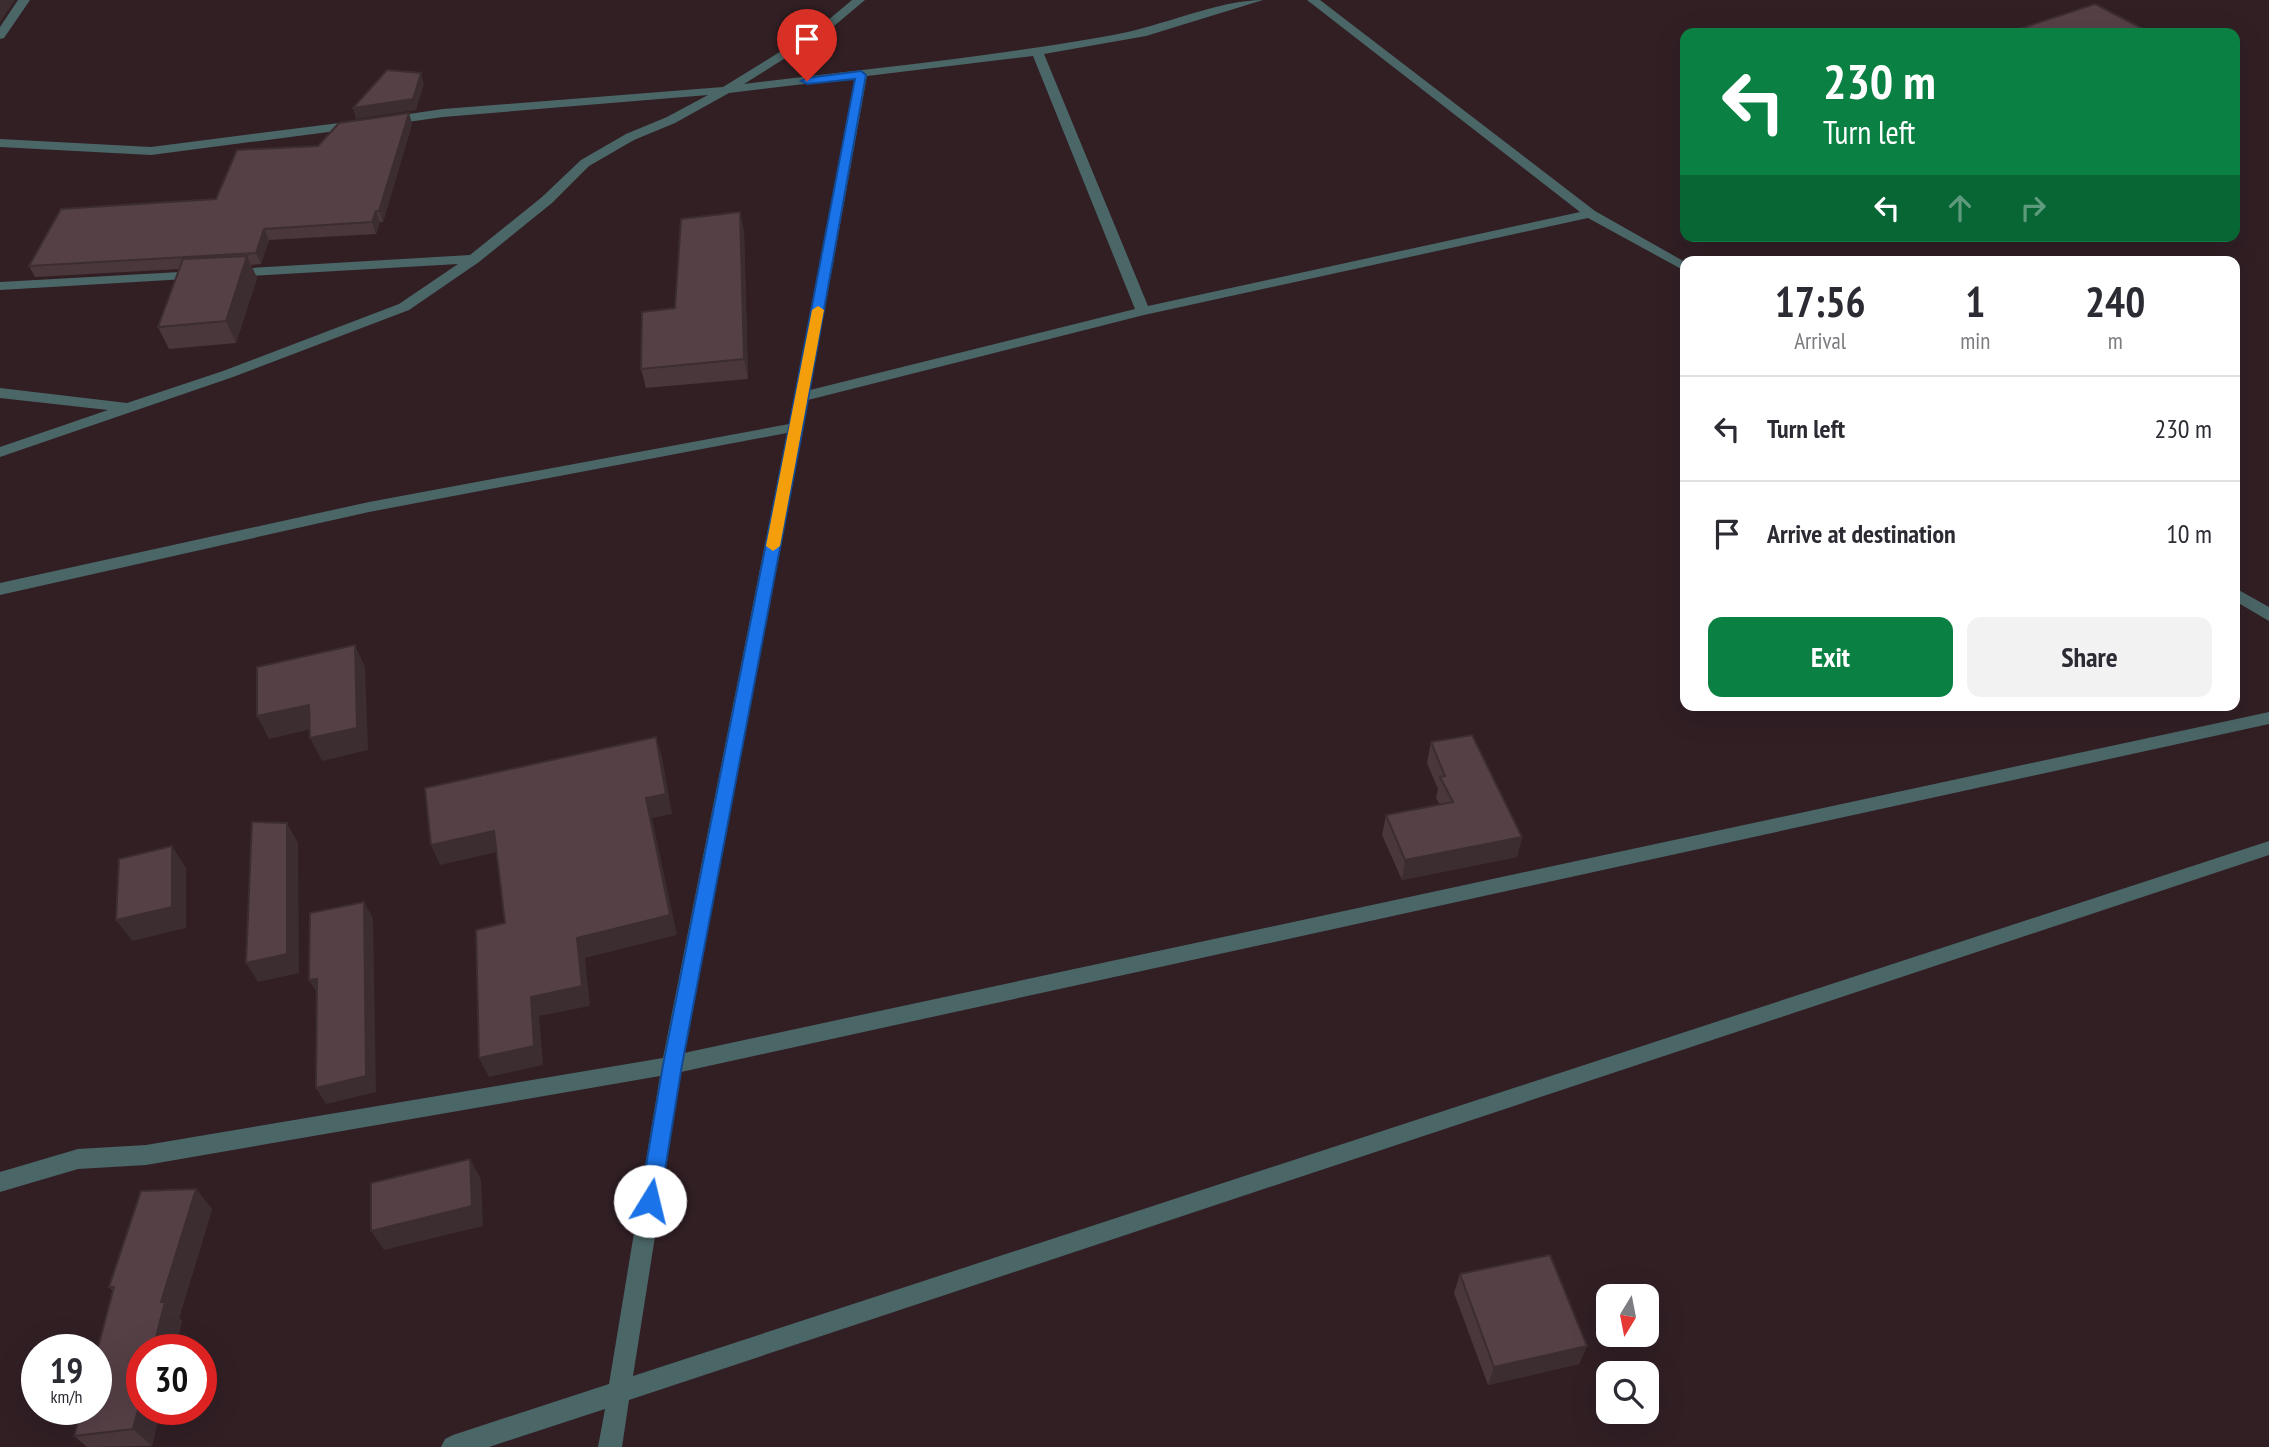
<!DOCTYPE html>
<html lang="en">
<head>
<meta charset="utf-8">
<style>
  :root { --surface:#fff; --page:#f2f2f3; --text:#2b2b33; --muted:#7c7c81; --line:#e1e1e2; --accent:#0b8043 }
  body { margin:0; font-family:"PT Sans Narrow",sans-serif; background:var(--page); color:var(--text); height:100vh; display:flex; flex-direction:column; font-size:26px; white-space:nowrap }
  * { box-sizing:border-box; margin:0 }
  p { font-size:23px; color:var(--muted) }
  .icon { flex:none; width:38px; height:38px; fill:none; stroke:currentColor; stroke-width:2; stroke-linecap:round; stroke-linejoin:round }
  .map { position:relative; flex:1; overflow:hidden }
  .side { position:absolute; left:1680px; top:256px; width:560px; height:455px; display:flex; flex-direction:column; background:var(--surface); border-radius:14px; box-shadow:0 7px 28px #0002 }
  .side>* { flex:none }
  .banner { position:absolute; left:1680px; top:28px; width:560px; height:214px; border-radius:14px; box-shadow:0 7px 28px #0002; background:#0b8043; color:#fff; overflow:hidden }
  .needle { width:46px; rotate:190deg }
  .controls { position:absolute; left:1596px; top:1284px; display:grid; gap:14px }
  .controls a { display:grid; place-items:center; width:63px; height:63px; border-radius:14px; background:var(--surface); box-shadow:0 7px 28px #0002; font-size:35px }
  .speed { position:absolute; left:21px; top:1334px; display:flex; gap:14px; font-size:35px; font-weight:700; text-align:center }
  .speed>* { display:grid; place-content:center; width:91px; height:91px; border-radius:50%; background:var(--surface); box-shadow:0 7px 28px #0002; line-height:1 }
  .speed small { font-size:18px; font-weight:400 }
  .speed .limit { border:10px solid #d22; background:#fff; color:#111 }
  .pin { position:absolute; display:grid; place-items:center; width:60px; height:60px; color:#fff; margin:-72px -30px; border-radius:50% 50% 50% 0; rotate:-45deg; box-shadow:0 0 7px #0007 }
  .pin .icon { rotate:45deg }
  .me { position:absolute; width:77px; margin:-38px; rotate:9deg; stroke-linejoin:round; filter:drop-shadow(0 0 5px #0008) }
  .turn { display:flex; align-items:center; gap:24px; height:147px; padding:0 28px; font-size:32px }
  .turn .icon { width:91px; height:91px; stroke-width:2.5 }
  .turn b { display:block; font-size:49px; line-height:60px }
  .lanes { display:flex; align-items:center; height:66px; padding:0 28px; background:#0003; justify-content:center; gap:35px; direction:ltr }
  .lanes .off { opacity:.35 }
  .eta { display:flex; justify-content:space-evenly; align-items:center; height:119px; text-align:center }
  .eta b { font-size:42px; font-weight:700; line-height:49px }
  .action { display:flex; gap:14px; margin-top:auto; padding:14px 28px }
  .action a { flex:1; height:80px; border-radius:14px; background:var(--accent); color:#fff; font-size:28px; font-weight:700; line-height:80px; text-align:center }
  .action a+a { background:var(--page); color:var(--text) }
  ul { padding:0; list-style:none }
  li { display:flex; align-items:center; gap:21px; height:105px; padding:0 28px; border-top:2px solid var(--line) }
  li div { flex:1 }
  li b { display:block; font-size:26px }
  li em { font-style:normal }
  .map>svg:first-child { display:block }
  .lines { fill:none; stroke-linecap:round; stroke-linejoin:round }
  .minor { fill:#4b6667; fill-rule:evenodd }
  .wall { fill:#49373c }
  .shaded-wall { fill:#3c2d31 }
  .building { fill:#554046; stroke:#3c2d31; stroke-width:2 }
  .route { fill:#1a73e8; stroke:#114b97; stroke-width:2 }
  .slow { fill:#f59e0b }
</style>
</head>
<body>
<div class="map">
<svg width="2269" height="1447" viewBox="0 0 2269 1447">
  <rect width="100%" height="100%" fill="#311f24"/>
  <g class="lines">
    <path class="minor" d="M18 0H30L4 38 0 39V27Z
      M852 0H865L828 31 744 84C867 69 991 57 1113 35 1160 27 1218 0 1263 0L1146 36 1044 54 1148 306 1580 212 1307 0H1320L1595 211 1685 262V271L1588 218 1144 315 808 400 684 1053 2269 712V724L681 1072 633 1376 2269 841V855L629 1400 622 1447H598L605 1409 489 1447H441L445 1439 453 1435 609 1384 660 1076 146 1165 78 1169 0 1192V1172L78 1149 146 1145 663 1058 787 433 369 512 0 595V583L369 502 789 424 855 78 729 93 675 123 634 140 589 166 552 203 479 262 409 310 233 377 0 457V447L108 410 0 398V388L127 403 223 371 399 304 458 264 233 277 226 273 233 269 470 255 542 197 581 160 626 134 667 117 708 95 443 117 386 125 380 121 382 118 443 109 723 87 820 27ZM1033 56 1135 309 810 390 867 76Z
      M355 121 361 125 359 128 151 155 0 147V139L151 147Z
      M198 271 205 275 203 278 0 290V282Z
      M2235 588 2269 607V621L2235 601Z"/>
  </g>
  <path class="wall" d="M412 124 383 222H380L376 234 269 240 261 264 251 265 257 278 236 343 169 349 158 327 180 269 35 277 29 266 216 199 318 146Z
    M744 231 748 379 646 388 641 369Z
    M1431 742 1522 837 1517 857 1402 880 1382 835 1386 815 1440 805 1436 798 1438 789 1427 763Z
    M196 1189 212 1209 179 1318 182 1321 152 1446 87 1447 74 1436 113 1291 109 1287Z
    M1460 1274 1587 1346 1579 1364 1488 1385 1454 1293Z"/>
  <path class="shaded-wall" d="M0 0H15L0 22Z
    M421 73 424 84 416 110 356 119 353 108Z
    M409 113 412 124 383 222 379 211Z
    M376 211 380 222 376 234 372 222Z
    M740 212 744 231 748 379 744 359Z
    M264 229 269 240 261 264 256 253Z
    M247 256 257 278 236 343 226 321Z
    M355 645 365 667 368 750 322 761 310 738Z
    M309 705 320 727 269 739 257 716Z
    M656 737 662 757 672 814 652 818 677 935 585 958 590 1006 539 1016 543 1065 489 1077 479 1058 531 997 577 938Z
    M287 823 298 843 299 973 258 982 246 963Z
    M494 831 502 851 440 865 431 845Z
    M1522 837 1517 857 1402 880 1405 860Z
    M172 846 186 868V928L132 941 116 920Z
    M364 902 373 918 376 1092 326 1104 316 1088Z
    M317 979 319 997 309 980Z
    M470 1159 481 1179 483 1226 384 1250 371 1231Z
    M196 1189 212 1209 179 1318 182 1321 175 1349H153L161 1302Z
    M1587 1346 1579 1364 1488 1385 1494 1367Z
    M142 1395V1409H161L152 1446 133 1429Z"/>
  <path class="building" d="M2095 4 2151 33H2007Z
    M387 70 421 73 413 99 353 108Z
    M409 113 379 211H376L372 222 264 229 256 253 29 266 61 209 216 199 237 150 318 146 339 123Z
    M740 212 744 359 641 369 642 312 675 308 681 219Z
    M247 256 226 321 158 327 183 259Z
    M355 645 357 728 310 738 309 705 257 716V667Z
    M1472 735 1522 837 1405 860 1386 815 1453 802 1440 777 1445 776 1431 742Z
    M656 737 666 794 646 798 670 915 577 938 582 986 531 997 534 1046 479 1058 476 930 505 923 494 831 431 845 425 788Z
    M252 822 287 823V954L246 963Z
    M172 846V907L116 920 119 859Z
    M364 902 366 1076 316 1088 317 979 309 980 310 913Z
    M470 1159 472 1206 371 1231V1183Z
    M196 1189 161 1302H165L153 1349H142V1395L133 1429 74 1436 82 1409H96V1355L114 1287H109L141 1191Z
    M1550 1255 1587 1346 1494 1367 1460 1274Z"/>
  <path class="route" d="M861 71 866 75 803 427 682 1065 660 1201 657 1208 650 1210 643 1208 640 1201 663 1065 789 427 855 79 807 84 801 81 807 78Z"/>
  <path class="slow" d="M818 306 824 310 780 546 773 551 766 546 812 310Z"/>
</svg>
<div class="controls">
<a><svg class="needle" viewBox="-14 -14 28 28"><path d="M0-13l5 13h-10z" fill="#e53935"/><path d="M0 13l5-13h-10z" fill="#7c7c81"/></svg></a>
<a><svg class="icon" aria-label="search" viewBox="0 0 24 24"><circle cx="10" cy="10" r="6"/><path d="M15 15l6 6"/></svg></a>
</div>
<div class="speed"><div>19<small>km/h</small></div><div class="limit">30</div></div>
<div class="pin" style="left:807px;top:81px;background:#d93025"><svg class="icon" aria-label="arrive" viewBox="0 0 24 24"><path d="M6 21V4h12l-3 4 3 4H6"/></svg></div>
<svg class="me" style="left:650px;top:1201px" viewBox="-20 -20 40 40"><circle r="19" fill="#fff"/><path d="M0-13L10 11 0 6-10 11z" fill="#1a73e8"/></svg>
<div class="banner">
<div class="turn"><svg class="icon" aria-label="left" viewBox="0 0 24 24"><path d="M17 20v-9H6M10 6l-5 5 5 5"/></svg><div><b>230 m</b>Turn left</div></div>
<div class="lanes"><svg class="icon" aria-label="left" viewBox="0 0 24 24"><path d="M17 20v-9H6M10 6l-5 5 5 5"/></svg><svg class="icon off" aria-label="ahead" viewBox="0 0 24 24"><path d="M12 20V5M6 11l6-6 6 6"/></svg><svg class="icon off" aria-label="right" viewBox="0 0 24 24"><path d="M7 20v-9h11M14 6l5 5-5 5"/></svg></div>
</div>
<section class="side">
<div class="eta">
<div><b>17:56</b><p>Arrival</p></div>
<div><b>1</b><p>min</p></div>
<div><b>240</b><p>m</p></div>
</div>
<ul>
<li><svg class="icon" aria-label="left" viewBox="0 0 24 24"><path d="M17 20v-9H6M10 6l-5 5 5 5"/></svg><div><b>Turn left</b></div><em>230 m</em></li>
<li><svg class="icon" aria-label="arrive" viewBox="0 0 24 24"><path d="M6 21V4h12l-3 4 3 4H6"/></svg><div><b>Arrive at destination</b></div><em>10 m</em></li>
</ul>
<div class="action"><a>Exit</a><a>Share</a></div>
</section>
</div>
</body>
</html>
